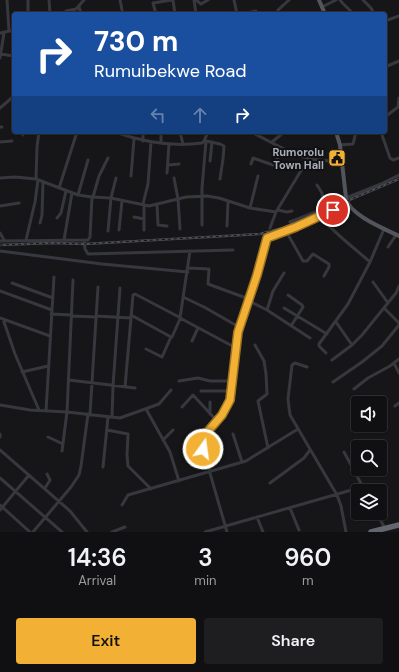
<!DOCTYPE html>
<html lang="en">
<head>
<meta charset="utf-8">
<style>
  :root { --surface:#101012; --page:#1e1e20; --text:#f1f3f6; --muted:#9c9d9f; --line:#303032; --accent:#f2b134 }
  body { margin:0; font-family:"DM Sans",sans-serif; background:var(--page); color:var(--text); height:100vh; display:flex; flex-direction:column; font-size:15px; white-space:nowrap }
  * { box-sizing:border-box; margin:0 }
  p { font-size:13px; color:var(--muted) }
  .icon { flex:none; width:22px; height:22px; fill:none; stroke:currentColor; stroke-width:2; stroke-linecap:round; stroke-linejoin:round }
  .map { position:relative; height:532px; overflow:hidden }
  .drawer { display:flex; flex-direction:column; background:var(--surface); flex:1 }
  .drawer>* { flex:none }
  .guide { position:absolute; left:12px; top:12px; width:375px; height:122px; border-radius:4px; box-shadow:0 1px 3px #0004,0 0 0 1px var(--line); background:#1a4fa0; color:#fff; overflow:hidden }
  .controls { position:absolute; left:351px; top:396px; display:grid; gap:8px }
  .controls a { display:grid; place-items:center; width:36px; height:36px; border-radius:4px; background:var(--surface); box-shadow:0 1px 3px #0004,0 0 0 1px var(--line); font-size:20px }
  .pin { position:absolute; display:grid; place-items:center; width:34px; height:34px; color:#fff; margin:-17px; border:2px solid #fff; border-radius:50%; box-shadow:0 1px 4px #0007 }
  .me { position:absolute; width:44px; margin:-22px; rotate:14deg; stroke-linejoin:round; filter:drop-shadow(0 0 3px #0008) }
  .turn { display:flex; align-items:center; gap:14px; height:84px; padding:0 16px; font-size:18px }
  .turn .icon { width:52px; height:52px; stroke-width:2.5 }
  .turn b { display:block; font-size:28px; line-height:34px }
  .lanes { display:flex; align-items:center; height:38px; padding:0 16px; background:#0003; justify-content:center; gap:20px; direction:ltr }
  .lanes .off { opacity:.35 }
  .eta { display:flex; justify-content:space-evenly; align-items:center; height:68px; text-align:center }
  .eta b { font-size:24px; font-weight:600; line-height:28px }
  .button { display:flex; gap:8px; margin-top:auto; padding:8px 16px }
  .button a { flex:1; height:46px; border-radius:4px; background:var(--accent); color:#111; font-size:16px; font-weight:600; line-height:46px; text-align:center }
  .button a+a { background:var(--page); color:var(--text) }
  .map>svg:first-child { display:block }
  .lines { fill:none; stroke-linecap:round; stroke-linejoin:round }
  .minor { stroke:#37383d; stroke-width:3 }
  .major { stroke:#53555c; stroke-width:4 }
  .highway { stroke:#63666e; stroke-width:5.5 }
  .rail-casing { stroke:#4a4c52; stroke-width:2.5 }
  .rail { stroke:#111113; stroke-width:1; stroke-dasharray:3; stroke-linecap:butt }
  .route-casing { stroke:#9d7322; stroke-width:10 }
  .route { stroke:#f2b134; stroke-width:7 }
  .labels { text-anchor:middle; stroke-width:4; stroke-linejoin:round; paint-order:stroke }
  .poi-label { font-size:11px; font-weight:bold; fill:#a8adb8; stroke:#111113; text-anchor:end }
</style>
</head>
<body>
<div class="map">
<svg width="399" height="532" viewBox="0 0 399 532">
  <rect width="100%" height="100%" fill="#161618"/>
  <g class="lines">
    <path class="minor" d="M7 0 9 31
      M28 0V14
      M49 0 50 14
      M120 0 122 10
      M173 0 175 14
      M194 0 196 14
      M196 0 201 4 208 0
      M234 0 237 14
      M340 0C344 6 349 8 353 14
      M363 0 371 8 374 14
      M79 7 81 14
      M322 7 336 0
      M278 10 289 0
      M65 14 66 11 76 9 84 0
      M156 14 153 3 172 0
      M243 14 256 11
      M385 21 399 16
      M0 33 14 30
      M0 54 14 56
      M0 58 4 33
      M385 67 399 61
      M0 108 14 96
      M385 117 398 107 399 98
      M13 123H14
      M0 127H2
      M115 132C143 142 173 147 202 143L204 141 208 132
      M161 132V143
      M180 132 183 144
      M251 132 284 149 308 159 341 162
      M381 132 390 158 393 160 399 158
      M23 135V132
      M143 141V132
      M206 141 220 144 224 146 223 159 220 179
      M0 142 12 141
      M272 142 284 132
      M340 145 353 144 356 132
      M210 161 212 142
      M251 164 253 158 273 165 284 149
      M168 165 179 164
      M167 173 169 144
      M131 176 134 139
      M0 178 15 177 36 179 78 195 92 197 111 198 149 206 186 197 207 196 219 198 250 208 276 212
      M174 178 178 199 180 229
      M36 179 37 147 39 132
      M317 185 322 193 324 208
      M59 188 77 132
      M78 195 88 160
      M93 197 99 176 108 158
      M346 198 381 184 399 175
      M143 204 148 184 151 142
      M157 204 158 225 167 226
      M0 206 19 203
      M250 208 258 176
      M278 210 287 212 292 211
      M320 216C334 233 353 247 370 262
      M134 217 144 219
      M57 218 61 213 66 191
      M290 222 346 200
      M40 223 42 215 43 182
      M202 225V188L206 141
      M227 226 228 201
      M270 228 276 212 308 159
      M119 230 122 201
      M144 230V205
      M108 231 111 198 116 178
      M286 231 303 261H307L313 254 329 264V267L324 276
      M0 233 4 240
      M26 240 35 202 38 180
      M64 240 72 193
      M84 240 85 249 88 254 233 250
      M0 241 88 240 90 237 92 197
      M388 247 396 235
      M0 251 102 264 188 272
      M190 251 180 318 236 348
      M188 268 209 269 208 284 249 299
      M373 282 388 303
      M12 283 53 298
      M0 291 52 310
      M288 295 302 305 303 307 291 326
      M183 297 204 307 239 327
      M249 301 267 310 310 338
      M284 308 327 334
      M384 308 399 323
      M267 310 273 291 284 273
      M51 314 72 315
      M131 315 171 337H172L180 319
      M72 316 96 317
      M96 316 131 318
      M0 318 50 336
      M3 319 15 354 39 410
      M336 322 352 345
      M192 341 198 328
      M255 345 264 361 266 374 267 394 258 401 268 448
      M146 349 162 357 171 337
      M326 353 319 346V344L348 304 370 262 384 229
      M332 360 352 345 362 335 396 293 399 286
      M394 363 399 373
      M307 367 295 363 292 365 288 399 290 415 337 495 341 506 346 532
      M22 372 48 366
      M69 380 135 388
      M179 381 198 378 210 381H233
      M333 382 362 362 382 346 399 325
      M125 387 133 295 135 294 179 317
      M354 389 368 378 390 366 399 359
      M201 391H226L232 393
      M210 402V414
      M0 405 30 410 67 412 120 418 159 404 171 390
      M395 406 399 403
      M182 407 193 395 217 421
      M146 409 170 452 179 481
      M46 411 54 277
      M90 414 98 287
      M112 417 113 386 120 288
      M107 430 128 434 127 455 128 466 151 489
      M0 434V437
      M233 434 242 462
      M48 437 63 444
      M163 440 173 430
      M0 450 70 511 87 532
      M62 451 67 412 73 280
      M344 452 365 491
      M103 467 108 417
      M0 478 62 532
      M270 483 304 458 310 450
      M45 488 50 480 47 474
      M0 505 30 532
      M122 505 128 495 246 461 298 429
      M290 508 299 530
      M0 510 29 475
      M376 513 385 528
      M257 517 263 532
      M33 532 71 487 79 475 81 466 88 414
      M112 532 125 527
      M205 532 362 487
      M227 532 203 449 202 441 203 437 224 413 230 400 238 333 257 275 267 238 306 223 347 204"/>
    <path class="major" d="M319 0 325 14
      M336 132 340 145 346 198C349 215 385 229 399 236"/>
    <path class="highway" d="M371 532 399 525"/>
    <defs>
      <path id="rail" d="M0 245 52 243 85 244 260 234 283 228 399 179"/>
    </defs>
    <use href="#rail" class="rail-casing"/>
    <use href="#rail" class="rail"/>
  </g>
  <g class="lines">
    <defs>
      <path id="route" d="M203 449 202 441 203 437 222 415 230 400 238 332 257 275 267 238 296 227 333 210"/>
    </defs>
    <use href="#route" class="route-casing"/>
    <use href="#route" class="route"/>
  </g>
  <defs>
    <symbol id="civic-square" viewBox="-11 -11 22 22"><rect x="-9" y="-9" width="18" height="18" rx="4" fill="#f2b134" stroke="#111113"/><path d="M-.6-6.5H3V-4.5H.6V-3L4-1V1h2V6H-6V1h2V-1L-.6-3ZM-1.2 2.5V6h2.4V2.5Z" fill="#111"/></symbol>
  </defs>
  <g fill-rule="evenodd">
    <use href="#civic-square" x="327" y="148" width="20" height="20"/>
  </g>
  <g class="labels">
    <g class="poi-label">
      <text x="324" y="156">Rumorolu<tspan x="324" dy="13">Town Hall</tspan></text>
    </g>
  </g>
</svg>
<div class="controls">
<a><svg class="icon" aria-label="sound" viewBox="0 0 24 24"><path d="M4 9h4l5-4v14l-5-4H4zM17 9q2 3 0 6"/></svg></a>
<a><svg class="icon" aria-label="search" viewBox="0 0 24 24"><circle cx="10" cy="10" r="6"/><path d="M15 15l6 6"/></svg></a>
<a><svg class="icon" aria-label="layers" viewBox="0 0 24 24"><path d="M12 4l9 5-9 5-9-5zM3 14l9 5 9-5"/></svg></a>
</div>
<div class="pin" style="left:333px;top:210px;background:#d93025"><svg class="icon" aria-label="arrive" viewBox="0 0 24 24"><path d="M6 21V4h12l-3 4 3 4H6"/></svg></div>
<svg class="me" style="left:203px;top:449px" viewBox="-20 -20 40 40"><circle r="17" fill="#f2b134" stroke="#fff" stroke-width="3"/><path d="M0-11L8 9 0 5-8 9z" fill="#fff"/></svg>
<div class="guide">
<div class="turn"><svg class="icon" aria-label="right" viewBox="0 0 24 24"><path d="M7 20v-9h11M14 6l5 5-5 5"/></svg><div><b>730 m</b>Rumuibekwe Road</div></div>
<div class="lanes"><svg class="icon off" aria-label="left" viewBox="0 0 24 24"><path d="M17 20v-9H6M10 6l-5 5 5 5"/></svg><svg class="icon off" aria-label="ahead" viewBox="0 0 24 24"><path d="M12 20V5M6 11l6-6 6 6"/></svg><svg class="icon" aria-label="right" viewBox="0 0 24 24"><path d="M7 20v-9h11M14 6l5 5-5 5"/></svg></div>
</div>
</div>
<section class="drawer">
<div class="eta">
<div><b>14:36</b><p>Arrival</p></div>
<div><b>3</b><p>min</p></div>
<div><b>960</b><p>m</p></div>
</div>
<div class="button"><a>Exit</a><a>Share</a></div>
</section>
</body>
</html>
